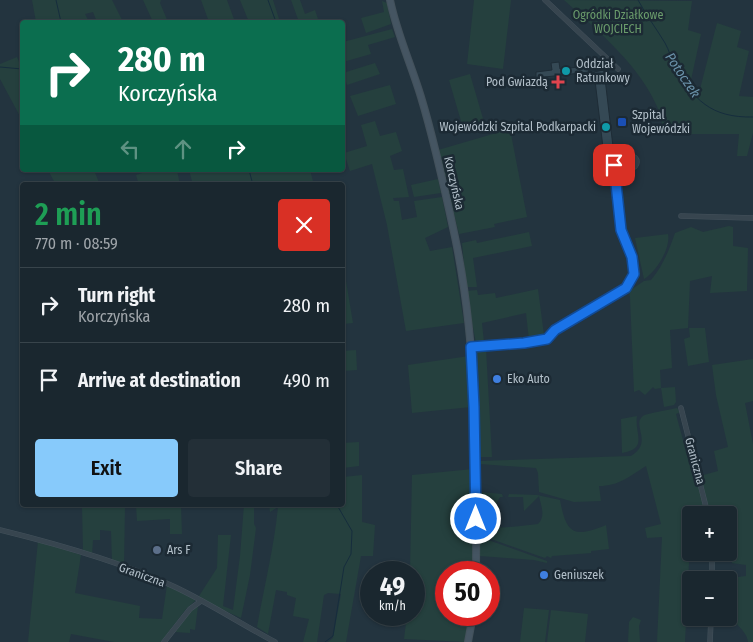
<!DOCTYPE html>
<html lang="en">
<head>
<meta charset="utf-8">
<style>
  :root { --surface:#1a272f; --page:#232f37; --text:#f1f3f6; --muted:#9fa5aa; --line:#38444b; --accent:#87cafb }
  body { margin:0; font-family:"Fira Sans Condensed",sans-serif; background:var(--page); color:var(--text); height:100vh; display:flex; flex-direction:column; font-size:19px; white-space:nowrap }
  * { box-sizing:border-box; margin:0 }
  p { font-size:16px; color:var(--muted) }
  .icon { flex:none; width:28px; height:28px; fill:none; stroke:currentColor; stroke-width:2; stroke-linecap:round; stroke-linejoin:round }
  .map { position:relative; flex:1; overflow:hidden }
  .sheet { position:absolute; left:20px; top:182px; width:325px; height:325px; display:flex; flex-direction:column; background:var(--surface); border-radius:5px; box-shadow:0 1px 4px #0004,0 0 0 1px var(--line) }
  .sheet>* { flex:none }
  .hud { position:absolute; left:20px; top:20px; width:325px; height:152px; border-radius:5px; box-shadow:0 1px 4px #0004,0 0 0 1px var(--line); background:#0b6e4f; color:#fff; overflow:hidden }
  .tools { position:absolute; left:682px; top:506px; display:grid; gap:10px }
  .tools a { display:grid; place-items:center; width:55px; height:55px; border-radius:5px; background:var(--surface); box-shadow:0 1px 4px #0004,0 0 0 1px var(--line); font-size:25px }
  .speed { position:absolute; left:360px; top:561px; display:flex; gap:10px; font-size:25px; font-weight:700; text-align:center }
  .speed>* { display:grid; place-content:center; width:65px; height:65px; border-radius:50%; background:var(--surface); box-shadow:0 1px 4px #0004,0 0 0 1px var(--line); line-height:1 }
  .speed small { font-size:12px; font-weight:400 }
  .speed .limit { border:8px solid #d22; background:#fff; color:#111 }
  .pin { position:absolute; display:grid; place-items:center; width:42px; height:42px; color:#fff; margin:-21px; border-radius:10px; box-shadow:0 2px 8px #0006 }
  .me { position:absolute; width:55px; margin:-28px; rotate:0deg; stroke-linejoin:round; filter:drop-shadow(0 0 4px #0008) }
  .turn { display:flex; align-items:center; gap:18px; height:105px; padding:0 15px; font-size:22px }
  .turn .icon { width:65px; height:65px; stroke-width:2.5 }
  .turn b { display:block; font-size:35px; line-height:42px }
  .lanes { display:flex; align-items:center; height:48px; padding:0 15px; background:#0003; justify-content:center; gap:25px; direction:ltr }
  .lanes .off { opacity:.35 }
  .round { display:grid; place-items:center; flex:none; width:52px; height:52px; border-radius:5px; background:var(--page) }
  .summary { display:flex; align-items:center; justify-content:space-between; height:85px; padding:0 15px }
  h1 { font-size:30px; font-weight:600; line-height:38px; color:#1e9e55 }
  .cta { display:flex; gap:10px; margin-top:auto; padding:10px 15px }
  .cta a { flex:1; height:58px; border-radius:5px; background:var(--accent); color:#111; font-size:20px; font-weight:600; line-height:58px; text-align:center }
  .cta a+a { background:var(--page); color:var(--text) }
  ul { padding:0; list-style:none }
  li { display:flex; align-items:center; gap:15px; height:75px; padding:0 15px; border-top:1px solid var(--line) }
  li div { flex:1 }
  li b { display:block; font-size:19px }
  li em { font-style:normal }
  .map>svg:first-child { display:block }
  .green { fill:#25403e }
  .lines { fill:none; stroke-linecap:round; stroke-linejoin:round }
  .stream { stroke:#162d3d; stroke-width:1 }
  .building { fill:#354955; stroke:#1e2c36 }
  .street-casing { stroke:#43515b; stroke-width:5.5 }
  .secondary-casing { stroke:#43515b; stroke-width:8 }
  .street { stroke:#37454f; stroke-width:4.5 }
  .secondary { stroke:#455562; stroke-width:6 }
  .route-casing { stroke:#114b97; stroke-width:12 }
  .route { stroke:#1a73e8; stroke-width:9 }
  .culture-dot { fill:#0f9aa8; stroke:#1c2a34; stroke-width:2 }
  .health-dot { fill:#e0444e; stroke:#1c2a34; stroke-width:2 }
  .transit-dot { fill:#1a4fb4; stroke:#1c2a34; stroke-width:2 }
  .shop-dot { fill:#3f7fe0; stroke:#1c2a34; stroke-width:2 }
  .service-dot { fill:#5c6f8a; stroke:#1c2a34; stroke-width:2 }
  .labels { text-anchor:middle; stroke-width:5; stroke-linejoin:round; paint-order:stroke }
  .park-label { font-size:12px; fill:#6a9b6b; stroke:#1c2a34 }
  .poi-label { font-size:12px; fill:#b3c0ca; stroke:#1c2a34; text-anchor:start }
  .street-label { font-size:12px; fill:#b3c0ca; stroke:#1c2a34 }
  .water-label { font-size:14px; font-style:italic; fill:#6b92aa; stroke:#1c2a34 }
</style>
</head>
<body>
<div class="map">
<svg width="753" height="642" viewBox="0 0 753 642">
  <rect width="100%" height="100%" fill="#23343f"/>
  <path class="green" d="M32 0H112L123 22H97L93 12 85 14 89 22H36Z
    M143 0H161L160 3 168 22H153Z
    M201 0H227L235 22H209Z
    M240 0H273L280 22H249Z
    M291 0H300L305 14 315 10 319 22H299Z
    M474 0H511L503 69 467 64Z
    M564 0 692 1 688 30 701 34 691 80 699 93 717 23 741 31 737 47 749 51 739 96 753 97V133L747 156H737L739 134H663C662 126 662 118 659 111 641 66 599 32 564 0Z
    M382 1 387 3 391 24 366 33 361 18 384 12Z
    M392 29 395 37 368 45 371 54 343 62V42Z
    M17 57 20 64H22V120L0 79V64Z
    M375 63 380 74 347 85 343 73Z
    M470 74 484 122 463 128 449 80Z
    M390 85 396 104 358 116 350 96Z
    M375 121 380 136 396 132 402 151 390 156 394 170 403 169 409 197 393 198 394 201H399L402 220 417 217 414 201 442 197 448 227 425 238 430 251 452 247 464 323 406 331 387 225 372 164 350 171 344 153 367 146 361 125Z
    M510 129 527 217 494 224 495 227 459 234 438 150Z
    M48 170H94L100 185H56Z
    M151 170H177L180 185H139L136 175Z
    M189 170H310L314 185H193Z
    M438 179 441 193 414 197 411 185Z
    M729 226 733 227V246L748 248 747 291 710 293 712 276 690 281 688 328 670 330 672 368 660 370 661 388 675 387 676 402 674 405 664 407 661 388 655 389 653 387 645 395 639 390 634 392 630 297 629 291 644 281 651 280C663 266 669 250 675 233L691 227 703 232Z
    M529 232 532 246 473 258 477 287H468L466 285 462 243 476 240 477 243Z
    M668 234C671 248 656 272 644 279L635 238Z
    M346 281 353 323 343 324V282Z
    M538 289 544 335 529 340 526 313 482 323 484 342 476 343 466 291 477 290 478 295 495 293 496 298Z
    M689 328H705L709 362 688 366 684 339 690 337Z
    M486 349 492 457H480L476 355 477 351Z
    M356 350 357 370 343 371V351Z
    M469 356 471 407 412 413 408 365Z
    M753 359V401L745 403 753 444V642H748C747 630 733 624 730 613 727 604 729 589 729 578L746 576V565L732 563 729 540V515H709L700 476 718 471 714 451 728 447 716 395 712 365Z
    M677 408 680 412 676 414 677 418 692 473 696 471 707 515H691V552L710 553V560L689 562 685 642H657L662 537 647 538 645 528 661 524 646 466C630 476 619 486 599 486L601 501 574 502 539 492 538 473 536 468 480 464V461L631 456C654 442 631 425 643 416 645 414 672 409 677 408Z
    M637 416C634 434 649 448 622 453L621 419Z
    M359 442V466L343 468V443Z
    M473 469V572H446V615H469L466 642 404 639 407 615H414V572H410L412 475Z
    M362 475V522L375 525 373 556H361L346 642H328L333 638 341 594 328 593 324 595 317 642H303L309 619 293 616 296 598 287 595V592L276 590 268 634 257 627C264 587 274 548 278 507L270 512 269 505H342L343 477Z
    M480 492 502 494 503 497H500L496 504 481 510Z
    M509 494 537 495 560 500C566 533 573 539 606 525L609 549 591 551V553L552 556 551 558 547 556 545 558 539 556 480 535V528C499 529 519 526 538 524 546 517 541 505 539 496L524 511 523 497H508Z
    M82 505H125L124 566 112 562 111 531 100 530V540H93L92 555 83 552Z
    M136 505H181L182 534H170V519L137 521Z
    M244 505H254V524L256 528 250 575 241 618 201 600 199 596 217 568 218 535H231L223 606 233 610 240 556Z
    M480 537 547 561V563L534 560 480 556Z
    M38 541 81 555 75 593 140 606 139 618 162 619 167 585 194 599 195 601 186 609 161 642H114L71 634 69 642H28Z
    M198 606 195 630 190 629V633L175 632 191 611Z
    M524 608 549 610 545 642H520Z
    M551 610 588 614 585 642H547Z
    M633 617 641 620 639 626 640 642H628L629 622Z"/>
  <g class="lines">
    <path class="stream" d="M56 0 61 22
      M268 0 276 22
      M638 0C646 15 656 28 665 43 669 50 671 58 674 64 693 100 711 118 753 117
      M0 67 22 69
      M249 170 253 185
      M325 642 333 636 344 567 351 554 352 531 337 505"/>
  </g>
  <path class="building" d="M559 62 560 69 588 66 589 72 536 78V72L552 70 551 63Z
    M604 70 614 155 604 156 594 72Z"/>
  <g class="lines">
    <defs>
      <path id="street" d="M545 0 618 69
        M625 162a6 6 0 1 1 12 0a6 6 0 1 1-12 0Z
        M681 216 753 218
        M471 347 524 343 547 339 555 330 626 288 634 274 633 257 621 231 614 165 624 162
        M681 408 708 515
        M0 530C57 544 122 562 175 587 209 603 241 624 275 642
        M712 580V552
        M164 642 190 609 201 601
        M710 642 711 618"/>
      <path id="secondary" d="M390 0C397 34 411 64 421 97 435 143 445 190 455 237 478 347 477 461 476 572
        M468 642 473 615"/>
    </defs>
    <use href="#street" class="street-casing"/>
    <use href="#secondary" class="secondary-casing"/>
    <use href="#street" class="street"/>
    <use href="#secondary" class="secondary"/>
  </g>
  <g class="lines">
    <defs>
      <path id="route" d="M476 519 474 407 471 347 524 343 547 339 555 330 626 288 634 274 632 257 621 230 614 165"/>
    </defs>
    <use href="#route" class="route-casing"/>
    <use href="#route" class="route"/>
  </g>
  <g class="culture-dot">
    <circle cx="566" cy="71" r="5"/>
    <circle cx="606" cy="127" r="5"/>
  </g>
  <path class="health-dot" d="M555.5 74.5h5v5h5v5h-5v5h-5v-5h-5v-5h5z"/>
  <rect class="transit-dot" x="617" y="117" width="10" height="10" rx="2.5"/>
  <g class="shop-dot">
    <circle cx="497" cy="379" r="5"/>
    <circle cx="544" cy="575" r="5"/>
  </g>
  <circle class="service-dot" cx="157" cy="550" r="5"/>
  <g class="labels">
    <g class="park-label">
      <text x="618" y="19">Ogródki Działkowe<tspan x="618" dy="14">WOJCIECH</tspan></text>
    </g>
    <g class="poi-label">
      <text x="576" y="68">Oddział<tspan x="576" dy="14">Ratunkowy</tspan></text>
      <text x="548" y="86" text-anchor="end">Pod Gwiazdą</text>
      <text x="632" y="119">Szpital<tspan x="632" dy="14">Wojewódzki</tspan></text>
      <text x="596" y="131" text-anchor="end">Wojewódzki Szpital Podkarpacki</text>
      <text x="507" y="383">Eko Auto</text>
      <text x="167" y="554">Ars F</text>
      <text x="554" y="579">Geniuszek</text>
    </g>
    <g class="street-label">
      <text transform="translate(454 183) rotate(77)" y="4">Korczyńska</text>
      <text transform="translate(695 461) rotate(75)" y="4">Graniczna</text>
      <text transform="translate(142 575) rotate(20)" y="4">Graniczna</text>
    </g>
    <g class="water-label">
      <text transform="translate(683 75) rotate(56)" y="5">Potoczek</text>
    </g>
  </g>
</svg>
<div class="tools">
<a>+</a>
<a>−</a>
</div>
<div class="speed"><div>49<small>km/h</small></div><div class="limit">50</div></div>
<div class="pin" style="left:614px;top:165px;background:#d93025"><svg class="icon" aria-label="arrive" viewBox="0 0 24 24"><path d="M6 21V4h12l-3 4 3 4H6"/></svg></div>
<svg class="me" style="left:476px;top:519px" viewBox="-20 -20 40 40"><circle r="17" fill="#1a73e8" stroke="#fff" stroke-width="3"/><path d="M0-11L8 9 0 5-8 9z" fill="#fff"/></svg>
<div class="hud">
<div class="turn"><svg class="icon" aria-label="right" viewBox="0 0 24 24"><path d="M7 20v-9h11M14 6l5 5-5 5"/></svg><div><b>280 m</b>Korczyńska</div></div>
<div class="lanes"><svg class="icon off" aria-label="left" viewBox="0 0 24 24"><path d="M17 20v-9H6M10 6l-5 5 5 5"/></svg><svg class="icon off" aria-label="ahead" viewBox="0 0 24 24"><path d="M12 20V5M6 11l6-6 6 6"/></svg><svg class="icon" aria-label="right" viewBox="0 0 24 24"><path d="M7 20v-9h11M14 6l5 5-5 5"/></svg></div>
</div>
<section class="sheet">
<div class="summary"><div><h1>2 min</h1><p>770 m · 08:59</p></div><a class="round" style="background:#d93025;color:#fff"><svg class="icon" aria-label="close" viewBox="0 0 24 24"><path d="M6 6l12 12M18 6L6 18"/></svg></a></div>
<ul>
<li><svg class="icon" aria-label="right" viewBox="0 0 24 24"><path d="M7 20v-9h11M14 6l5 5-5 5"/></svg><div><b>Turn right</b><p>Korczyńska</p></div><em>280 m</em></li>
<li><svg class="icon" aria-label="arrive" viewBox="0 0 24 24"><path d="M6 21V4h12l-3 4 3 4H6"/></svg><div><b>Arrive at destination</b></div><em>490 m</em></li>
</ul>
<div class="cta"><a>Exit</a><a>Share</a></div>
</section>
</div>
</body>
</html>
